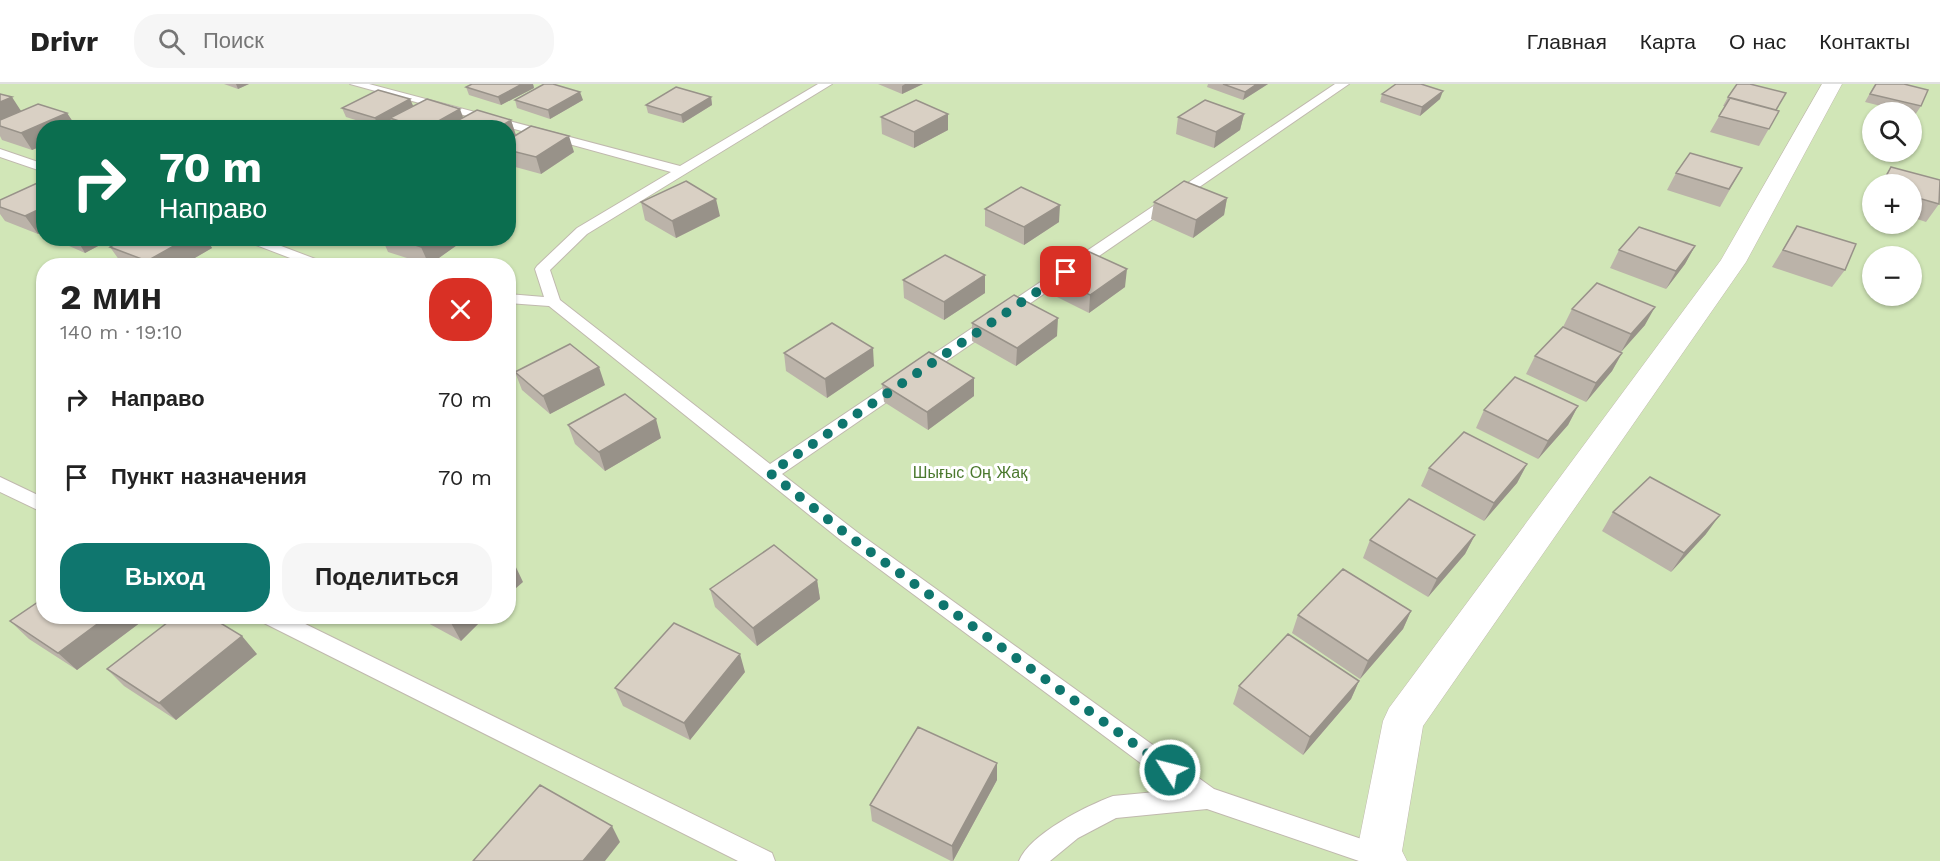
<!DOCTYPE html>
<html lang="ru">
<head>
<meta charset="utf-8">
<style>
  :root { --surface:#fff; --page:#f6f6f6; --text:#222; --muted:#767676; --line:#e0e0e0; --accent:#0f766e }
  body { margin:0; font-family:"Work Sans",sans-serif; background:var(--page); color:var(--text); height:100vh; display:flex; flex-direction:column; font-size:22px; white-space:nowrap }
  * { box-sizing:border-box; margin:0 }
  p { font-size:20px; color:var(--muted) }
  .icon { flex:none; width:33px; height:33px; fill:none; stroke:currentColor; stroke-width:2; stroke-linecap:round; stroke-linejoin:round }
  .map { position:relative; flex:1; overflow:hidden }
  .drawer { position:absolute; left:36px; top:174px; width:480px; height:366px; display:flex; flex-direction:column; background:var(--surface); border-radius:24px; box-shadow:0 2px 4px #0004 }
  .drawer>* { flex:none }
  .guide { position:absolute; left:36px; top:36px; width:480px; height:126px; border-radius:24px; box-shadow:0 2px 4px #0004; background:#0b6e4f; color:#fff; overflow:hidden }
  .tools { position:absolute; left:1862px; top:18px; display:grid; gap:12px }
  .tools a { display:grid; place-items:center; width:60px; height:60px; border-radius:50%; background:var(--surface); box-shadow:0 2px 4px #0004; font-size:30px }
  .pin { position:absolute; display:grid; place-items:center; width:51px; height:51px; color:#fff; margin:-26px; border-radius:12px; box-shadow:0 3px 9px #0006 }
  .me { position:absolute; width:66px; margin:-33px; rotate:306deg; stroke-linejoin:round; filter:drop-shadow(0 0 4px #0008) }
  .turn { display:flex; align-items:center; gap:21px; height:126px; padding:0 24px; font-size:27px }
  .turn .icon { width:78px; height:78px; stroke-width:2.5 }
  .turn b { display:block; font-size:42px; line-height:51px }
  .round { display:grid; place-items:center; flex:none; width:63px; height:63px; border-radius:24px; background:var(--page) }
  .overview { display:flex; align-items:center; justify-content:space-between; height:102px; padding:0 24px }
  h1 { font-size:36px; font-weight:700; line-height:45px }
  .button { display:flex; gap:12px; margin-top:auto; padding:12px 24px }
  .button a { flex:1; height:69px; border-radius:24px; background:var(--accent); color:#fff; font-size:24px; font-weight:700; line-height:69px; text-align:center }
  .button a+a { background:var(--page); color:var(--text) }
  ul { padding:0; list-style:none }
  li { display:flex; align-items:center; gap:18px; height:78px; padding:0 24px }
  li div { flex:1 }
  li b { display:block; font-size:22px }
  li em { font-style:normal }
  header { display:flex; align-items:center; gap:36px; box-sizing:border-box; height:84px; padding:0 30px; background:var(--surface); border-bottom:2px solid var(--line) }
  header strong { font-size:28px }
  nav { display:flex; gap:33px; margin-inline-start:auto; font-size:21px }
  .search { width:420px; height:54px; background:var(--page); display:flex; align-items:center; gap:15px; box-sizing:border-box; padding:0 21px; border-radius:24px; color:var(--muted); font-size:22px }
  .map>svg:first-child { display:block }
  .green { fill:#d1e6b7; fill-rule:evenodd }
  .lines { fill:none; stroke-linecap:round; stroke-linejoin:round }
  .lane-casing { stroke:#c0b9ae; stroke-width:2 }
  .street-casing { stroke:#c0b9ae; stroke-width:1 }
  .lane { fill:#fff; fill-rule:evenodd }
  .street { fill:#fff; fill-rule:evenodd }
  .wall { fill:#bbb3a9 }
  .shaded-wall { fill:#989289 }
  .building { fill:#d9d0c4; stroke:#989289; stroke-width:1.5 }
  .route { stroke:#0f766e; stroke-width:10; stroke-dasharray:0 18 }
  .labels { text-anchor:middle; stroke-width:6; stroke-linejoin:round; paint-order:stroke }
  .park-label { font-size:16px; fill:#4b792e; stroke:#fff }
</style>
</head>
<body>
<header>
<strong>Drivr</strong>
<div class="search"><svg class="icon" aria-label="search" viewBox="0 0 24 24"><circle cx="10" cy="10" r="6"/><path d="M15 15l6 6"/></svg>Поиск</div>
<nav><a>Главная</a><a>Карта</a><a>О нас</a><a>Контакты</a></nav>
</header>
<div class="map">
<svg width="1940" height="777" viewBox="0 0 1940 777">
  <rect width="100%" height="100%" fill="#f5f2eb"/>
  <path class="green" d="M0 0H1940V777H0ZM1872 28H1911V68H1872ZM44 44H508V154H44ZM1872 100H1911V140H1872ZM1872 172H1911V212H1872ZM44 182H508V532H44Z"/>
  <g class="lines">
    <defs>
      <path id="lane" d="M350 0H369L680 82 818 0H832L587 150 550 186 560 216 770 380 1335 0H1349L782 390 857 448 1214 705 1388 764 1391 772 1389 777H1359L1207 725 1116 734 1078 754 1050 777H1019C1030 750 1086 722 1113 712L1177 706 843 458 549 222 508 219V210L544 213 535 185 537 182 577 144 671 88Z
        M0 65 44 80V88L0 73Z
        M238 154H260L334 182H311Z
        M0 393 44 414V429L0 408Z
        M259 532H289L772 769 775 777H738L262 538Z"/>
      <path id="street" d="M1822 0H1842L1746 178 1423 642 1402 767 1407 777H1359L1356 772 1383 637 1389 624 1721 176Z"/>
    </defs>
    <use href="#lane" class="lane-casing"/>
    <use href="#street" class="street-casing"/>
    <use href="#lane" class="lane"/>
    <use href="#street" class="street"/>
  </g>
  <path class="wall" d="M224 0H249L238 5Z
    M472 0H533L534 4 501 21 469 11 466 3Z
    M878 0H923L902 10Z
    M1208 0H1268L1243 16 1207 3Z
    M1875 0 1921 22 1915 31 1911 30V28H1905L1865 18Z
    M0 10 21 27 67 29 77 44H44V61L32 66 2 56 0 52Z
    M1382 10 1440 15 1420 32 1380 18Z
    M711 13 712 21 683 39 648 29 646 21Z
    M1728 13 1779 27 1759 62 1710 48 1725 22H1723Z
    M410 15 413 22 463 33 511 36 516 51 574 68 541 90 508 81V44H394L391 36 378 43 346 33 342 24Z
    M515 16H583L550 35 517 24Z
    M948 30V46L914 64 882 50 881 33Z
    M1244 30 1240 46 1214 64 1176 50 1178 33Z
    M1891 83 1939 120 1926 138 1911 133V100H1879Z
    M1742 84 1720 123 1667 106 1676 89Z
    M44 96V147L38 150 5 137 0 130V116Z
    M1227 114 1224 131 1193 154 1151 135 1154 118Z
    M641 118 720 132 676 154 645 136Z
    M985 125 1059 138 1024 161 985 142Z
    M1797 142 1845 186 1832 203 1772 183Z
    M51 154H113L85 169Z
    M126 154H206L212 164 181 182H125L122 180 110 163Z
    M303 154H328L319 160Z
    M382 154H467L429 181 388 168Z
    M1695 162 1685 180 1666 205 1610 184 1619 166Z
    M1046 190 1125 203 1089 229 1045 207Z
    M985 191V209L944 236 904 214 903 196Z
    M1572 225 1645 241 1621 268 1622 269 1612 287 1586 318 1526 290 1535 272 1563 243Z
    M972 239 1057 252 1016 282 972 257Z
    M784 269 874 282 827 314 786 287Z
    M515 288 605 301 550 330 522 306Z
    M974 294V312L928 346 884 318 882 300Z
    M1578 322 1568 341 1538 375 1476 344 1484 326Z
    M568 341 661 354 605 387 575 360Z
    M1527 380 1517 399 1484 437 1421 402 1429 384Z
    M1613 428 1706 450 1671 488 1602 447Z
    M1475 451 1465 470 1428 513 1363 474 1370 456Z
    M817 496 820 515 757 562 715 523 710 505Z
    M1411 527 1403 545 1360 595 1292 549 1298 531Z
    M44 532H149L77 586 29 555 10 537Z
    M415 532H486L461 557Z
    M257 570 176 636 124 602 107 585Z
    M745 588 690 656 623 622 615 604Z
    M1359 597 1351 615 1303 671 1233 620 1239 602Z
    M997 696 953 777H951L872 737 870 721Z"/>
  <path class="shaded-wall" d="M236 0H249L238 5Z
    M522 0H533L534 4 501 21 498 13Z
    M905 0H923L902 10V2Z
    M1257 0H1268L1243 16 1245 8Z
    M1443 7 1440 15 1420 32 1422 23Z
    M580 8 583 16 550 35 548 26Z
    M12 13 23 30 0 39V18Z
    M711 13 712 21 683 39 681 31Z
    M410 15 414 24 390 34 391 36 378 43 375 34Z
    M460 25 466 41 462 44H426Z
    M67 29 77 44H44V61L32 66 21 49Z
    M948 30V46L914 64V48Z
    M1244 30 1240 46 1214 64 1216 48Z
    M511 36 516 52 508 57V44H498Z
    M569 52 574 68 541 90 536 73Z
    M1227 114 1224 131 1193 154 1196 136Z
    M716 115 720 132 676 154 672 137Z
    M1060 121 1059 138 1024 161V143Z
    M44 123V140L39 138 44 144V147L38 150 25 132Z
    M76 154H113L85 169Z
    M188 154H206L212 164 181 182H150L147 177Z
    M317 154H328L319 160Z
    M434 154H467L429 181 421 163Z
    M1695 162 1685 180 1666 205 1676 187Z
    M1127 185 1125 203 1089 229 1090 211Z
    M985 191V209L944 236V218Z
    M1655 223 1645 241 1621 268 1631 250Z
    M1058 234 1057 252 1016 282 1017 264Z
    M873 264 874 282 827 314 825 295Z
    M1622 269 1612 287 1586 318 1596 299Z
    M599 283 605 301 550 330 543 312Z
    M974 294V312L928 346 927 328Z
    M1578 322 1568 341 1538 375 1548 357Z
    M656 335 661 354 605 387 599 368Z
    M1527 380 1517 399 1484 437 1494 419Z
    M1720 431 1706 450 1671 488 1684 469Z
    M1475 451 1465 470 1428 513 1437 495Z
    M514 479 523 498 508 511V484Z
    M817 496 820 515 757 562 753 544Z
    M1411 527 1403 545 1360 595 1368 577Z
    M108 532H149L77 586 58 569Z
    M458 532H486L461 557 451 539Z
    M242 552 257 570 176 636 159 619Z
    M740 570 745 588 690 656 684 639Z
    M1359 597 1351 615 1303 671 1310 653Z
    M997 679V696L953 777 952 762Z
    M612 742 620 758 605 777H583Z"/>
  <path class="building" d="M472 0H522L498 13 466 3Z
    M544 0H553L580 8 548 26 515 16Z
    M1223 0H1257L1245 8Z
    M1396 0H1421L1443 7 1422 23 1382 10Z
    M1737 0H1750L1786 9 1776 26 1728 13Z
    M1876 0H1904L1928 6 1921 22 1870 10Z
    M676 3 711 13 681 31 646 21Z
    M378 6 410 15 375 34 342 24Z
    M0 10 12 13 0 18Z
    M1730 14 1779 27 1769 45 1719 32Z
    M427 15 460 25 426 44H420L390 34Z
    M916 16 948 30 914 48 881 33Z
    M1205 16 1244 30 1216 48 1178 33Z
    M38 20 67 29 21 49 0 42V36Z
    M477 26 511 36 498 44H444Z
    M531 42 569 52 536 73 508 66V56Z
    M1690 69 1742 84 1729 105 1676 89Z
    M1891 83 1940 96 1939 120 1911 112V100H1882Z
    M44 96V123L25 132 0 123V116Z
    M686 97 716 115 672 137 641 118Z
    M1184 97 1227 114 1196 136 1154 118Z
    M1021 103 1060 121 1024 143 985 125Z
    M1797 142 1856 160 1845 186 1783 166Z
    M1639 143 1695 162 1676 187 1619 166Z
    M126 154H188L147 177 110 163Z
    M394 154H434L421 163Z
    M1083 165 1127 185 1090 211 1046 190Z
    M945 171 985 191 944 218 903 196Z
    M1597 199 1655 223 1631 250 1572 225Z
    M1014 211 1058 234 1017 264 972 239Z
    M832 239 873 264 825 295 784 269Z
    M1563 243 1622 269 1596 299 1535 272Z
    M570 260 599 283 543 312 515 288Z
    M929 268 974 294 927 328 882 300Z
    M1515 293 1578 322 1548 357 1484 326Z
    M625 310 656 335 599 368 568 341Z
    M1464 348 1527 380 1494 419 1429 384Z
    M1650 393 1720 431 1684 469 1613 428Z
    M1409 415 1475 451 1437 495 1370 456Z
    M774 461 817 496 753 544 710 505Z
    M508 477 514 479 508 484Z
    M1343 485 1411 527 1368 577 1298 531Z
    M44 514V532H108L58 569 10 537Z
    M176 532H209L242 552 159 619 107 585Z
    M439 532H458L451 539Z
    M674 539 740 570 684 639 615 604Z
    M1288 550 1359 597 1310 653 1239 602Z
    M918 643 997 679 952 762 870 721Z
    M540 701 612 742 583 777H473Z"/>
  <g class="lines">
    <path class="route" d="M1066 188 770 389 850 453 1170 686"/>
  </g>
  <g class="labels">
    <g class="park-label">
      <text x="970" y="394">Шығыс Оң Жақ</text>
    </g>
  </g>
</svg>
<div class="tools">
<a><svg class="icon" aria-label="search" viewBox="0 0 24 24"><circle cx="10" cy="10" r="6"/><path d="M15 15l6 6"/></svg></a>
<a>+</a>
<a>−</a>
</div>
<div class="pin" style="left:1066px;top:188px;background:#d93025"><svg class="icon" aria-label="arrive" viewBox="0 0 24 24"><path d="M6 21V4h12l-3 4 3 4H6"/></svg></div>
<svg class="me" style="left:1170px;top:686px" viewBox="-20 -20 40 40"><circle r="17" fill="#0f766e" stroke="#fff" stroke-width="3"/><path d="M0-11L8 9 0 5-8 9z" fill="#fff"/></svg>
<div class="guide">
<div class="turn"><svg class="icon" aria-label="right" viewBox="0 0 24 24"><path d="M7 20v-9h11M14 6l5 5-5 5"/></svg><div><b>70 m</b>Направо</div></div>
</div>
<section class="drawer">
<div class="overview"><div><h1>2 мин</h1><p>140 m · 19:10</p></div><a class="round" style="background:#d93025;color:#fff"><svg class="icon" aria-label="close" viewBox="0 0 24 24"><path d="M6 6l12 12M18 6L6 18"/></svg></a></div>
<ul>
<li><svg class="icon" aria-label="right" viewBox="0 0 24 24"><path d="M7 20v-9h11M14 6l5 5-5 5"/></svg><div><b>Направо</b></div><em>70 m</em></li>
<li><svg class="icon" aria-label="arrive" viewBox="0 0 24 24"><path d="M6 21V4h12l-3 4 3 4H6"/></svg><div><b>Пункт назначения</b></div><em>70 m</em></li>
</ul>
<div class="button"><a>Выход</a><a>Поделиться</a></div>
</section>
</div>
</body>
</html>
